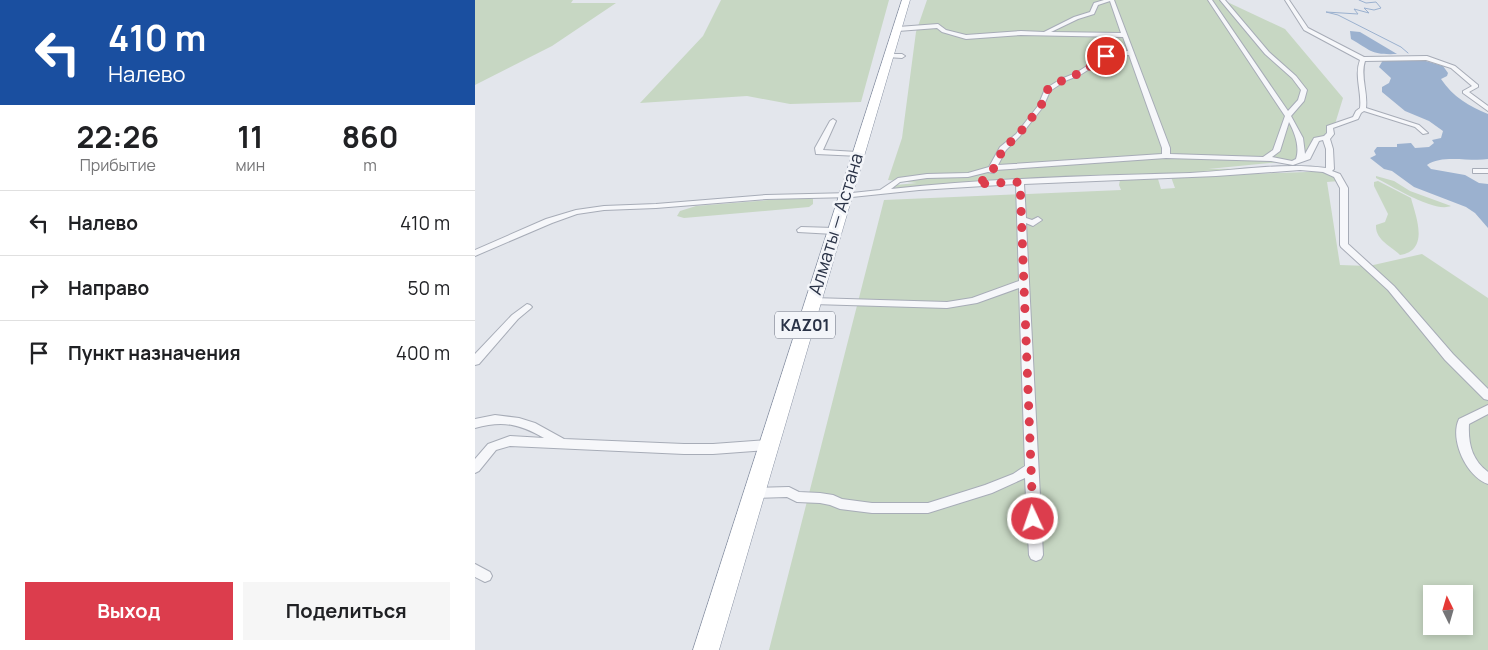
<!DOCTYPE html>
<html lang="ru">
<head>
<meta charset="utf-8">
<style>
  :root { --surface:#fff; --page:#f6f6f6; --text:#202124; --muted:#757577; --line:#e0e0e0; --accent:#dc3d4d }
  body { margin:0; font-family:Manrope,sans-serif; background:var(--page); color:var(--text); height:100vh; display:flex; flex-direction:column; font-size:19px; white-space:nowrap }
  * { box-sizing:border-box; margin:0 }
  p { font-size:16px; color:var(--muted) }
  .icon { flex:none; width:28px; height:28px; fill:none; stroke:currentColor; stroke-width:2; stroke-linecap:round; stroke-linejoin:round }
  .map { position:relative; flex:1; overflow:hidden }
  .side { display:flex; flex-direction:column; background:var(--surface); width:475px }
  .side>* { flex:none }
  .banner { background:#1a4fa0; color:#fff; overflow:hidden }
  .needle { width:32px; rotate:355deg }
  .controls { position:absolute; left:948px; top:585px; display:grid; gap:10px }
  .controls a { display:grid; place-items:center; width:50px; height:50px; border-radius:0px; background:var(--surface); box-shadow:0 2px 8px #0003; font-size:25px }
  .pin { position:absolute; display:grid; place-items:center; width:42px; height:42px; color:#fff; margin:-21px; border:2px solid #fff; border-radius:50%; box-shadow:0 1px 5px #0007 }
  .me { position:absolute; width:55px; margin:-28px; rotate:357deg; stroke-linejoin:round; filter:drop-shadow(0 0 4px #0008) }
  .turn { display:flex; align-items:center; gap:18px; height:105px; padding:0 25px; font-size:22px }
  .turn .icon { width:65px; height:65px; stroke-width:2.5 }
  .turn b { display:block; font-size:35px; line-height:42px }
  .eta { display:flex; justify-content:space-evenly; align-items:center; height:85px; text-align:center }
  .eta b { font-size:30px; font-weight:700; line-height:35px }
  .button { display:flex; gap:10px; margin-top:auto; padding:10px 25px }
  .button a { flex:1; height:58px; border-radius:0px; background:var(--accent); color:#fff; font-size:20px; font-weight:700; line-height:58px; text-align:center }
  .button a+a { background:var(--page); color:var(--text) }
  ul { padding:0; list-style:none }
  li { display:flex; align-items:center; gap:15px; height:65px; padding:0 25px; border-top:1px solid var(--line) }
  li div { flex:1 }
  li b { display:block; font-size:19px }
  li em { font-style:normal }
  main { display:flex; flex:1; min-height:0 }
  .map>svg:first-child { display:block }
  .green { fill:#c7d7c3; fill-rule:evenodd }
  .water { fill:#9bb1cf }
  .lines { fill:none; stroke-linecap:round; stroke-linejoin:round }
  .stream { stroke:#9bb1cf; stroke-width:1 }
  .minor-casing { stroke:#a7acb7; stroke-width:2 }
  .trunk-casing { stroke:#8992a4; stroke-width:1 }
  .minor { fill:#f6f7fa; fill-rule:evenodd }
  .trunk { fill:#fff; fill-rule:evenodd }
  .route { stroke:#dc3d4d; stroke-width:9; stroke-dasharray:0 16.2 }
  .labels { text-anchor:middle; stroke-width:5; stroke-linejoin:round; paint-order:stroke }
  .shield { fill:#f3f5f9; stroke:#666c7c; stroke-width:1 }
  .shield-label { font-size:16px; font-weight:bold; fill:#293246 }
  .street-label { font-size:18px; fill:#293246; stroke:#f3f5f9 }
</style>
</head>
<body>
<main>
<section class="side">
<div class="banner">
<div class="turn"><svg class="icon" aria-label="left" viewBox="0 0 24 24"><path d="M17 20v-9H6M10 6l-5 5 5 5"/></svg><div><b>410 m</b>Налево</div></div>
</div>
<div class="eta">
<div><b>22:26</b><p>Прибытие</p></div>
<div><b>11</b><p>мин</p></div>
<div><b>860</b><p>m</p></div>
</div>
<ul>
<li><svg class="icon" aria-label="left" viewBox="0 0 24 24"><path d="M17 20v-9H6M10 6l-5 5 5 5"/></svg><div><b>Налево</b></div><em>410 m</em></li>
<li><svg class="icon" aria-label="right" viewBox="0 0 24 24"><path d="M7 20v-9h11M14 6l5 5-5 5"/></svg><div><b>Направо</b></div><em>50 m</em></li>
<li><svg class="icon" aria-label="arrive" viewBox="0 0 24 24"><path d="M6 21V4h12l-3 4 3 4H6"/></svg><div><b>Пункт назначения</b></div><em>400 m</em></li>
</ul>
<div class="button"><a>Выход</a><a>Поделиться</a></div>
</section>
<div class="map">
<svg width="1013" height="650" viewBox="0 0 1013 650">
  <rect width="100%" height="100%" fill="#e3e6ec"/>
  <path class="green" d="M0 0H98L96 3H141L77 46 0 85Z
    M246 0H414L386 102 315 104 272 96 165 103 228 36Z
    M452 0H748L810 29 868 98 860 124 825 160 733 169 820 168 545 182 412 192 420 185 442 183 413 180 427 138 441 32Z
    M832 172H853L864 181 852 182 865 265 894 266 947 254 1013 298V650H294L409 200 646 190 644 185 645 180 683 179 686 189 700 188 696 177ZM956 594H989V626H956Z
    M901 176 919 181 935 191 976 206C959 213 917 186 901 178Z
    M903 181 936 198C941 217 955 250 925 255 916 246 900 240 901 225L910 222 913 214 899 186V182Z
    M331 197 338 199V204L334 207 209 218 202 216 205 211 221 206Z"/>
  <path class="water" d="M875 31 885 32 922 54C896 55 897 51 876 39Z
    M944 59 968 66 973 73 972 76 966 79C978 97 994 106 1013 114V159C995 162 967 154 952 165L956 169 990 175 1004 183 1013 184V233V228L1000 213 991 207 939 187 917 171 909 169 895 158 901 155 899 151 902 147H922V144L936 143 940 148 954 147 959 143 957 140 966 138 968 131 954 121 930 111 907 92V87L914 83 916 78 904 67 908 60Z"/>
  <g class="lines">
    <path class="stream" d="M884 0 891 3 901 2 906 8 899 10 889 8 894 13 879 9 883 14 851 12 863 15 926 47 933 53"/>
    <defs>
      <path id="minor" d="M629 0H639L695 148V154L788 157 798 150 810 116 733 0H737L813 111 823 100 826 90 817 78 790 54 745 0H750L794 52 821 76 832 90 829 101 816 116 828 138 830 154 839 138 849 136 852 133V126L878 117 881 111 885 108C887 92 879 76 885 60L829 30 810 0H814L833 28 889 57 952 56 980 66 1003 85V87L994 92 1013 106V111L988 93V91L997 86 976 68 951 60 890 61C885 76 893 92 891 108L944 125 953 133 948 134 940 127 889 111 886 113 883 119 858 128 859 134 855 139 858 149 859 169 857 171 865 174 873 188V244L919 286 978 354 1013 389V400L1009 399 970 360 913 290 866 247 865 245V188L859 177 848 172 825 170 741 176 549 184 551 218 557 220 563 217 567 220 558 226 551 223 568 555 566 559 561 561 556 559 554 555 550 478 517 493 453 513H397L365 509 355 505 345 503 322 502 312 497 279 498 275 497 273 493 275 489 279 488 314 487 324 492 345 493 358 495 367 499 397 503H453L510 485 538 474 550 466 544 288 502 303 472 308 338 304 333 301 338 298 472 302 497 298 544 281 541 184 444 190 377 197 291 199 181 208 129 210 102 214 77 223 0 256V250L71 219 101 210 129 206 181 204 291 195 377 193 405 190 423 178 452 174 493 173 514 167 525 147 541 134 563 106 570 89 586 79 601 73 632 53 653 51 648 37 546 35 491 39 467 32 462 28 423 31 420 29 423 27 463 24 471 30 491 35 546 31 569 32 599 17 615 12 619 3ZM635 1 646 33 576 32 603 19 619 14 623 5ZM654 55 687 148V154L523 165 531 150 545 136 568 107 575 91 590 81 605 75 635 56ZM814 122C820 133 825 147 821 159L817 161 797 157 805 151ZM848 140 851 149V168C806 162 760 171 715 173 615 176 516 178 416 189L425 182 452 178 493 177 513 172 519 173 520 170 691 158 796 161 818 165 835 159 844 141Z
        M414 54H427L430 56 427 58 412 57V55Z
        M358 119 361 121 348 150 382 152 386 154 385 156 341 154 340 148 355 121Z
        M998 169H1013V173H998Z
        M326 227 359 228 363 231 359 234 323 232 322 230Z
        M52 304 55 305 57 307 55 309 43 319 4 364 0 365V354L37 315Z
        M1013 405V414L994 424C993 444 997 460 1013 472V484C992 477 974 440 984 419Z
        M20 415 44 418 60 423 89 439 209 444H238L293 440 297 442 299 445 297 448 293 450 238 454H209L35 446 21 450 4 471 0 473V459L13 444 35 436 69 438C44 424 28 420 0 428V419Z
        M0 564 15 572 17 576 15 580 10 582 0 577Z"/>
      <path id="trunk" d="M427 0H435L244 650H218Z"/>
    </defs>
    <use href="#minor" class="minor-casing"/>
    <use href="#trunk" class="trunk-casing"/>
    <use href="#minor" class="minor"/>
    <use href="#trunk" class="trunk"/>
  </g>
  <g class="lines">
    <path class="route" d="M558 519 545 182 501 184 507 181 519 168 528 149 543 135 566 106 572 90 588 80 605 73 631 56"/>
  </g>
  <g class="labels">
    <rect class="shield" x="300" y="311.5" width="60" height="27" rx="4"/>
    <g class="shield-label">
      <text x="330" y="331">KАZ01</text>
    </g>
    <g class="street-label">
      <text transform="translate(361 224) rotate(-73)" y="6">Алматы — Астана</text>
    </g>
  </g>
</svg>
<div class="controls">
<a><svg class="needle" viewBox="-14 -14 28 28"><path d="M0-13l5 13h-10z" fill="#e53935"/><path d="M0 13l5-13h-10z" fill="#757577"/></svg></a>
</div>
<div class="pin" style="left:631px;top:56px;background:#d93025"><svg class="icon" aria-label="arrive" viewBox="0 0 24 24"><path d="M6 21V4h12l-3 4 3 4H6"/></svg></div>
<svg class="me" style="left:558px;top:519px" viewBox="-20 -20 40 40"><circle r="17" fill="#dc3d4d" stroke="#fff" stroke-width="3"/><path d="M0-11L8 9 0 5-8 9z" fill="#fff"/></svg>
</div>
</main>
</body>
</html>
